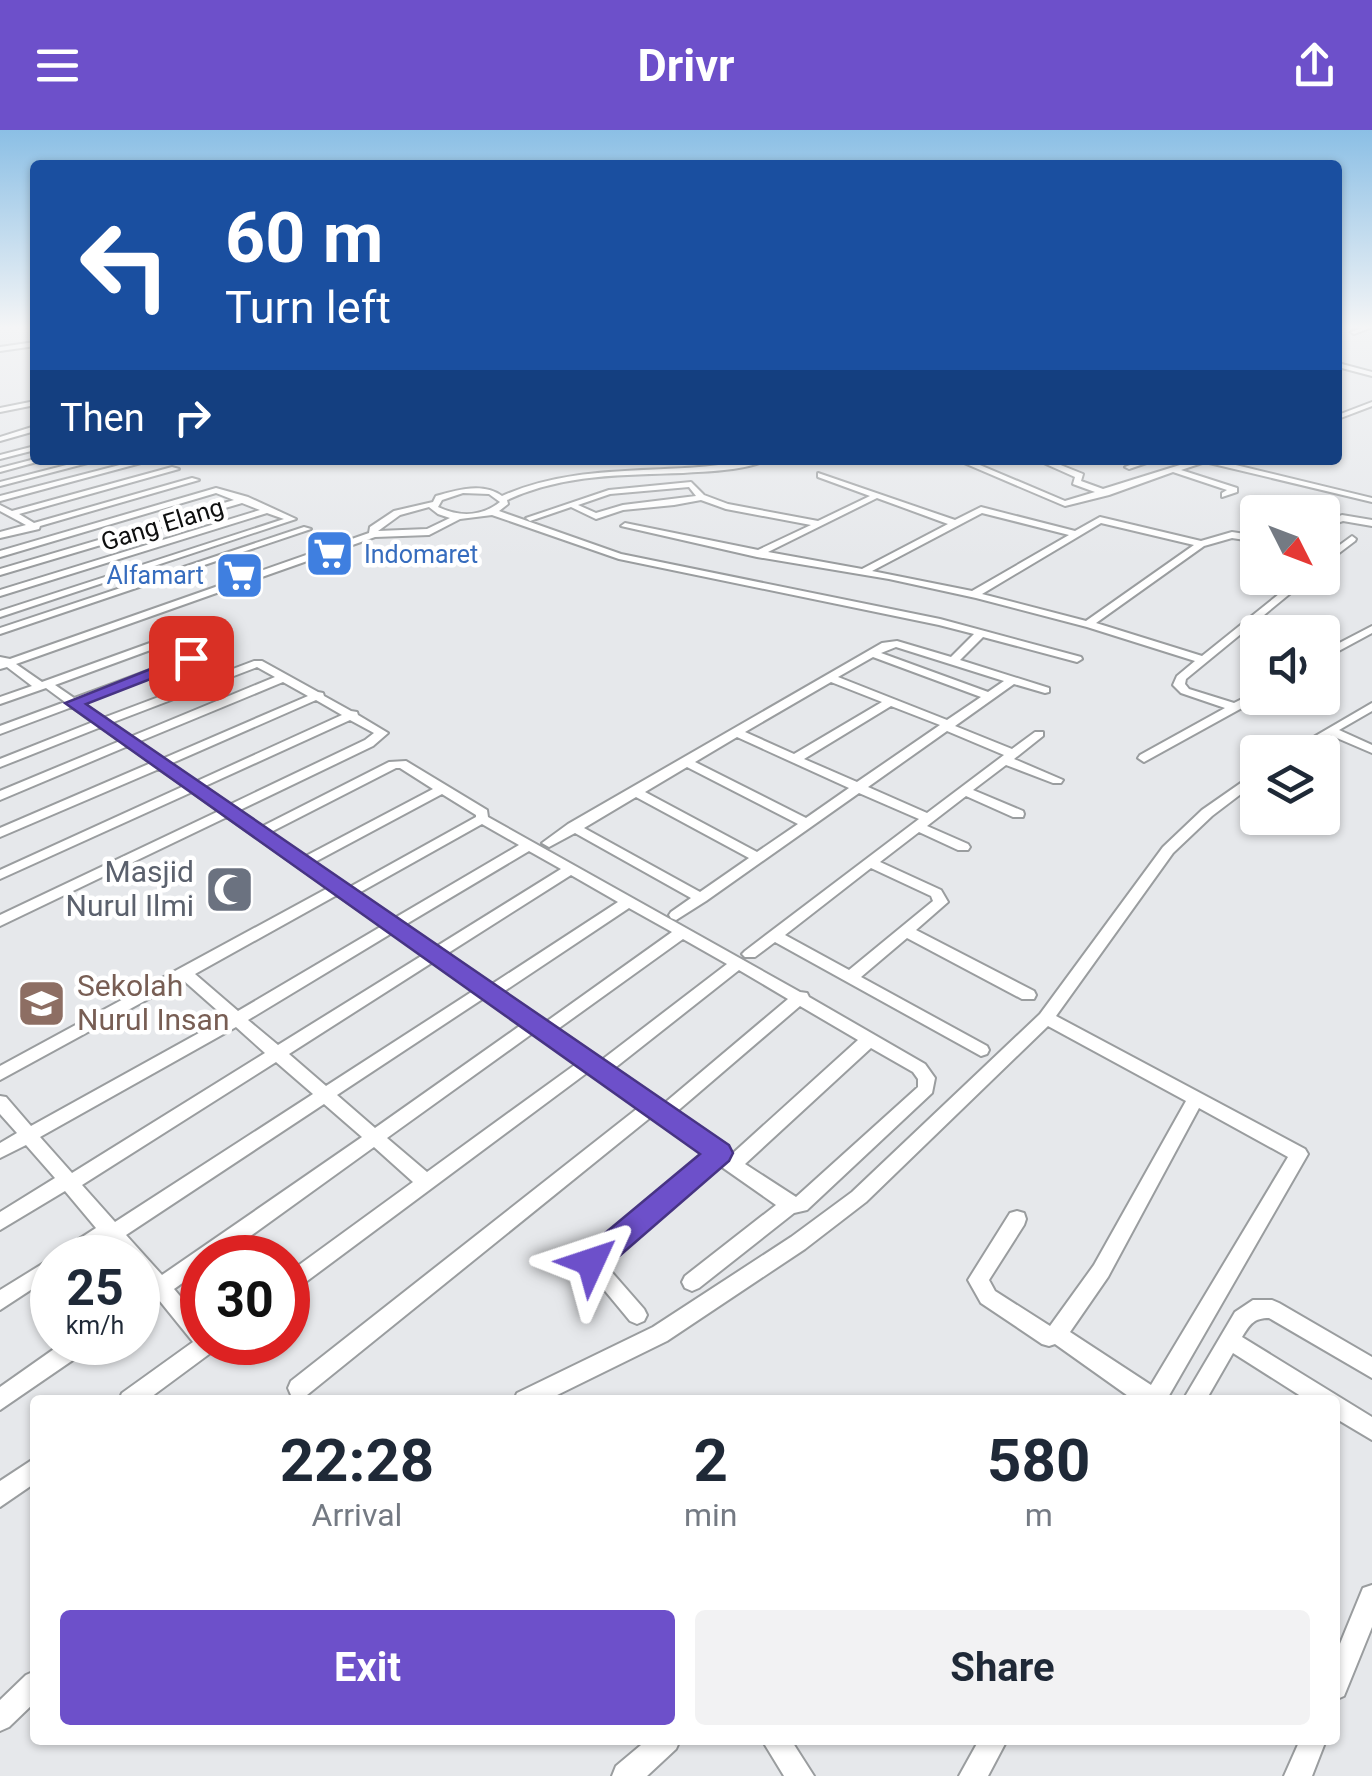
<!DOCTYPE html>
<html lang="en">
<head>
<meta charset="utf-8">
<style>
  :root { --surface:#fff; --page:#f2f2f3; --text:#1f2937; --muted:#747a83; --accent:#6d50ca }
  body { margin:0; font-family:Roboto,sans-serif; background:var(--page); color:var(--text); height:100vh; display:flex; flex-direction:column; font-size:38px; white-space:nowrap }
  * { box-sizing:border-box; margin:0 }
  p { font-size:32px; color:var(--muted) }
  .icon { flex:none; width:55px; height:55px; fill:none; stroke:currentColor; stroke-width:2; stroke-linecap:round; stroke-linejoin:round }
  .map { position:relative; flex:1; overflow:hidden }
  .sheet { position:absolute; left:30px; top:1265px; width:1310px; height:350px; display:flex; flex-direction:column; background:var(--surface); border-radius:10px; box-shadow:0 2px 8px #0004 }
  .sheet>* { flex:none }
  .hud { position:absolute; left:30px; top:30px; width:1312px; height:305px; border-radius:10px; box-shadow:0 2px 8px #0004; background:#1a4fa0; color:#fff; overflow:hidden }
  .needle { width:65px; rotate:132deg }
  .tools { position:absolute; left:1240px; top:365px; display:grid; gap:20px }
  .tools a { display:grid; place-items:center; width:100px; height:100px; border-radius:10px; background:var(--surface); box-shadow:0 2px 8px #0004; font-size:50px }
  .speed { position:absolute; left:30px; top:1105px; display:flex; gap:20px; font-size:50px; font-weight:700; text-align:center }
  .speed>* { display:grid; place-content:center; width:130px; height:130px; border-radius:50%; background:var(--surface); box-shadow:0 2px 8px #0004; line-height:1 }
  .speed small { font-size:25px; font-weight:400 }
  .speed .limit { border:15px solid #d22; background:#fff; color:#111 }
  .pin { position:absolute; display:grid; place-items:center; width:85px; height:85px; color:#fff; margin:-42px; border-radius:20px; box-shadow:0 5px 15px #0006 }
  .me { position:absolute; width:110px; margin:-55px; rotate:48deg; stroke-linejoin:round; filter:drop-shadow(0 0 8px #0008) }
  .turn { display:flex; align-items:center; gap:35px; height:210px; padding:0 30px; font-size:45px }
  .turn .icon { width:130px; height:130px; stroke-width:2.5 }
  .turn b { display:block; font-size:70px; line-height:85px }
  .then { display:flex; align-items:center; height:95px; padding:0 30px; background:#0003; gap:20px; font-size:38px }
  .eta { display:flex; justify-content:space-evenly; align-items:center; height:170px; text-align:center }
  .eta b { font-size:60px; font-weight:700; line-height:70px }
  .action { display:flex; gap:20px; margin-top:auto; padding:20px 30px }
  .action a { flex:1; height:115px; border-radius:10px; background:var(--accent); color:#fff; font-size:40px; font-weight:700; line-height:115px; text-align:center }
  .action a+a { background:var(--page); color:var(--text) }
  header { display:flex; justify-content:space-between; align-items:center; height:130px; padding:0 30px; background:var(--accent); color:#fff; font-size:45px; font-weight:700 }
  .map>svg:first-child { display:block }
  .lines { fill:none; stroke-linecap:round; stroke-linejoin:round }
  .minor-casing { stroke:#9a9d9f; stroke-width:4 }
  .minor { fill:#fff; fill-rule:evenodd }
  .route { fill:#6d50ca; stroke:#473483; stroke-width:2.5 }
  .labels { text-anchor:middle; stroke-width:9; stroke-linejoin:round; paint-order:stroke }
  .far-street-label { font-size:25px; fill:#0e0f0f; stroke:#fff }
  .far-shop-label { font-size:25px; fill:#366cbe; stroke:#fff; text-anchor:start }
  .worship-label { font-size:30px; fill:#5b616d; stroke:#fff; text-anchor:end }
  .education-label { font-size:30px; fill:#785e54; stroke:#fff; text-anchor:start }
</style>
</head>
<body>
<header><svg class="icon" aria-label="menu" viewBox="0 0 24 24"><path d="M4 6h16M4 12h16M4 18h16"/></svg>Drivr<svg class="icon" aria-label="share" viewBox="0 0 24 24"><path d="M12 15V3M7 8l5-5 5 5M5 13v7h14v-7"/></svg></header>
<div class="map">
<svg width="1372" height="1646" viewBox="0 0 1372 1646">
  <rect width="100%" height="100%" fill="#e6e8eb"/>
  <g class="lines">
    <defs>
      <path id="minor" d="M1363 198H1370L1354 204 1351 202Z
        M35 212V216L0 221V217Z
        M1338 233 1372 242V246L1338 237Z
        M35 271V275L0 282V278Z
        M1372 272V276L1338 289V285Z
        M32 297H35V301L0 311V307Z
        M35 316V320L0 329V325Z
        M35 329 44 330 0 342V338Z
        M86 330H99L0 356V352Z
        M139 330H152L0 371V366Z
        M752 330H767C742 341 710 341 683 343 622 345 563 344 507 370L508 374 499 381 621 424 940 489 1081 527 1082 529 1077 532 983 507 960 530 1049 558V562L1045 563 1014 554 955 596 1012 619 1035 602H1043V606L1014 629 1063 650 1061 653H1053L1006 635 973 660 1023 681 1024 684 1023 687H1013L966 666 927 696 968 714 970 717 968 720H958L919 702 880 732 941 760 948 772 916 800 1034 861 1036 865 1034 869H1022L907 808 861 847 987 916 989 920 987 924 981 926 775 812 755 827H745L742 824 745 821 919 689 859 663 706 771 676 790 671 788 669 785 671 782 691 768 575 703 549 717 542 713 568 694 882 513 897 511 951 527 974 504 939 495 619 429 492 385 460 389 429 405 375 407 16 534 42 552 197 496H205V500L55 555 74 568 187 526 196 528 82 573 103 588 254 531H262L318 562 323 563 324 566 351 581 357 582 358 585 388 603 373 616 238 681 261 697 389 632 406 631 487 680 488 687 800 862 807 863 809 867 925 934 935 948 932 963 807 1080 794 1083 699 1158 692 1161 685 1158 682 1152 685 1146 776 1075 719 1035 602 1131 644 1179 647 1185 644 1191 637 1194 630 1191 582 1133 586 1121 705 1025 651 987 307 1265 299 1268 291 1265 288 1258 291 1251 638 978 588 942 295 1160 288 1163V1143L413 1052 374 1017 220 1128H202V1139L174 1159 202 1192V1212H219L216 1219 147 1270H119L122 1263 193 1212 159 1170 138 1183V1163L147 1156 138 1145V1128H122L108 1111 83 1128H56L59 1122 96 1098 65 1061 0 1100V1082L55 1048 26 1015 0 1028V1013L17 1003 0 984V966L6 967 31 996 226 888 183 850 0 950V936L328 758 227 687 0 796V785L219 681 192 662 0 749V740L184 656 159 639 0 707V698L151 633 128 616 0 670V661L120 611 101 597 0 637V629L93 592 72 577 0 604V596L65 572 46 558 0 574V567L32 556 7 537 0 539V527L10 529 369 403 370 397 394 381 433 372 436 366C457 360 483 352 502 366 583 330 667 347 752 330ZM463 363 489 364 500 372C481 387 459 387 438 377L442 370ZM429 377 438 384 450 388 427 399 378 401 400 385ZM896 517 1004 551 988 562 881 523ZM873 527 981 567 947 590 838 547ZM257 537 275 547 130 607 111 593ZM283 552 308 566 162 629 138 612ZM831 552 882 572 794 624 745 602ZM316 570 342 585 195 652 170 634ZM891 576 940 595 857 652 804 629ZM350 590 374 603 365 610 229 675 203 657ZM947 601 1004 625 927 683 868 657ZM737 607 849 658 806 688 695 632ZM687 637 798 694 757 722 645 662ZM396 638H400L433 659 304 727 269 703ZM442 664 476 685V687L348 758 313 733ZM636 667 749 728 700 762 584 698ZM482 694 519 715 393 789 357 764ZM529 721 561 739 434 818 403 796ZM871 738 931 766 933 771 849 840 785 805ZM571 745 618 772 489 856 445 825ZM337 765 382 796 238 881 195 844ZM629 778 672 802 543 894 500 864ZM392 803 423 825 278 915 248 890ZM683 809 727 834 599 932 596 928 555 901ZM433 832 473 861 326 956 289 924ZM739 840 788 869 661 976 611 941ZM484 868 521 895 375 998 337 965ZM800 876 858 910 732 1024 726 1018 720 1016 674 984ZM236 897 265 923 72 1043 40 1007ZM533 903 576 934 427 1042 387 1008ZM871 918 913 942 918 949V957L796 1067 745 1034ZM276 932 313 964 115 1092 82 1055ZM324 974 362 1007 162 1145 126 1105Z
        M957 330H968L1065 371 1095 362 1073 354 1075 347 1037 330H1048L1083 344 1081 351 1103 359 1196 330H1215L1372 368V372L1205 332 1181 340 1237 358V362L1222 367V363L1227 360 1173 342 1109 365 1065 376Z
        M1143 330H1155L1129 339 1125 337Z
        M172 337 179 339 19 384 34 393 192 348 199 350 40 396 39 399 0 408V402L26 395 0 381V375L12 381Z
        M818 343 955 390 981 377 1075 401 1100 387 1201 411 1232 402 1258 406V412L1232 408 1204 416 1096 493 1202 526 1299 448H1309L1186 549 1185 554 1189 559 1234 573 1258 561V568H1260L1144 632 1138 628 1140 625 1225 578 1181 563 1173 555 1177 546 1195 531 1087 497 976 468 889 449 757 427 621 396 625 393 758 420 811 395 726 379 701 370 674 375 623 380 596 389 571 377 530 391 526 388 609 360 691 352 704 365 728 374 818 391 870 366 818 347ZM689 357 696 366 623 375 596 383 578 375 610 364ZM877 368 948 394 862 439 768 422ZM982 383 1069 405 972 461 872 441ZM1101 393 1194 415 1086 491 982 464Z
        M216 358 248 367 296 389 0 487V481L284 389 267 383 0 466V460L260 380 242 373 0 445V439L234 370 216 363 0 427V421Z
        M1342 385 1372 390V396L1343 391 1322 398V393Z
        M304 397 311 399 0 504V498Z
        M1352 406 1356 409 1355 411 1322 436V428Z
        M1372 496V503L1322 530V522Z
        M1372 573V581L1339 600 1372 615V623L1330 605 1302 622H1288Z
        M1258 641V651L1212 686 1173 723 1056 886 1305 1019 1308 1024 1167 1269 1131 1268 1055 1214 1049 1216 1042 1214 981 1173 968 1150 1010 1083 1017 1081 1024 1083 1026 1089 1024 1095 989 1150 995 1161 1050 1196 1094 1135 1186 971 1048 896 866 1072 805 1119 667 1211 547 1270H514L517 1263 653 1197 791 1107 852 1062 1040 884 1163 717 1202 680ZM1199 978 1288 1027 1151 1255 1070 1202 1108 1147Z
        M52 1128V1146L0 1180V1160Z
        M1253 1170H1272L1279 1173 1372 1227V1248L1269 1188C1254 1188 1250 1194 1242 1207L1372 1287V1310L1335 1288V1270H1307L1233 1223 1206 1270H1183L1235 1182Z
        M64 1212H92L89 1219 0 1280V1257Z
        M35 1328V1353L0 1377V1351Z
        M1372 1455V1497L1344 1566 1335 1570V1526L1363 1458Z
        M35 1541V1572L9 1597 0 1601V1570L26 1545Z
        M647 1610H680L676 1619 647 1646H612L616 1636Z
        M762 1610H791L814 1646H784Z
        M979 1610H1007L988 1646H959Z
        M1300 1610H1326L1312 1646H1284Z"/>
    </defs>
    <use href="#minor" class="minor-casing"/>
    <use href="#minor" class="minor"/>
  </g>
  <linearGradient id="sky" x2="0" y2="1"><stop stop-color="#8bbfe5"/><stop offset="0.46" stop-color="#f4f5f6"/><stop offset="1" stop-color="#f4f5f6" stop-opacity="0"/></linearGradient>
  <rect width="1372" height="428" fill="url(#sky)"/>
  <path class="route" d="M191 523 199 528 197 531 86 574 729 1015 733 1023 729 1031 602 1141 591 1144 581 1141 576 1132 581 1123 700 1024 65 573Z"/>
  <defs>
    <symbol id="supermarket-square" viewBox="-11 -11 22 22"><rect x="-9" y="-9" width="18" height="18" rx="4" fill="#3f7fe0" stroke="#fff"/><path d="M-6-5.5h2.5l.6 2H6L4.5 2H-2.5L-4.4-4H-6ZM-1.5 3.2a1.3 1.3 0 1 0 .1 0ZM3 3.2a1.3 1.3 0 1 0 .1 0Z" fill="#fff"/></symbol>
    <symbol id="mosque-square" viewBox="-11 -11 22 22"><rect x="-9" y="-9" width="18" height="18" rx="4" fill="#6b7280" stroke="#fff"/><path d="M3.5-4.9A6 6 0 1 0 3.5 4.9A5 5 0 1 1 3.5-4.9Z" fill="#fff"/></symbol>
    <symbol id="school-square" viewBox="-11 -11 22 22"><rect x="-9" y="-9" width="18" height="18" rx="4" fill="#8d6e63" stroke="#fff"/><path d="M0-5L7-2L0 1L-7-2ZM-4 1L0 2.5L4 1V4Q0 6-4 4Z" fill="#fff"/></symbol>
  </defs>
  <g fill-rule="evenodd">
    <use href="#supermarket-square" x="302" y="396" width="55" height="55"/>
    <use href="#supermarket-square" x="212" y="418" width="55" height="55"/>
    <use href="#mosque-square" x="202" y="732" width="55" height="55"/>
    <use href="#school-square" x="14" y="846" width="55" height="55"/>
  </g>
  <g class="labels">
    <g class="far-street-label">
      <text transform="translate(162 394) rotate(-17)" y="9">Gang Elang</text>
    </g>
    <g class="far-shop-label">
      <text x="364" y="433">Indomaret</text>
      <text x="204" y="454" text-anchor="end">Alfamart</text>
    </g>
    <g class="worship-label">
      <text x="194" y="752">Masjid<tspan x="194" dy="34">Nurul Ilmi</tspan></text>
    </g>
    <g class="education-label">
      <text x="77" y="866">Sekolah<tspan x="77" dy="34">Nurul Insan</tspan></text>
    </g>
  </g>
</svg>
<div class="tools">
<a><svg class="needle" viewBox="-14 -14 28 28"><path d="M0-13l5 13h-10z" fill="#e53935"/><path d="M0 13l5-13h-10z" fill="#747a83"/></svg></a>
<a><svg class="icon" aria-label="sound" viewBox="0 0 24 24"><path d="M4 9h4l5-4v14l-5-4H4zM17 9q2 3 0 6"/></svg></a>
<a><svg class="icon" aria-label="layers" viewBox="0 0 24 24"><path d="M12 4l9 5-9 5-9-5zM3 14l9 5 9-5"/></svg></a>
</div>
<div class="speed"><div>25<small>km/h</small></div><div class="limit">30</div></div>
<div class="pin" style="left:191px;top:528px;background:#d93025"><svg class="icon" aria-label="arrive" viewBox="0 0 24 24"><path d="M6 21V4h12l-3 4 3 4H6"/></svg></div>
<svg class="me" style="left:591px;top:1132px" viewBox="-20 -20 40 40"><path d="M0-17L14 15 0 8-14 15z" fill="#6d50ca" stroke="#fff" stroke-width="4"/></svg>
<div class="hud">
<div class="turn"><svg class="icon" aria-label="left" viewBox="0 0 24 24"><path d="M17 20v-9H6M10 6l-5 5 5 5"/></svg><div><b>60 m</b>Turn left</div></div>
<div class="then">Then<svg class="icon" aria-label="right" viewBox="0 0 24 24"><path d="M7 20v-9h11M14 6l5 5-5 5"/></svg></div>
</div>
<section class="sheet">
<div class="eta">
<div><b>22:28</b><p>Arrival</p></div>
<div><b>2</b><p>min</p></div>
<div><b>580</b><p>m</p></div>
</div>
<div class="action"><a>Exit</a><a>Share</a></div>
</section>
</div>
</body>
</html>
